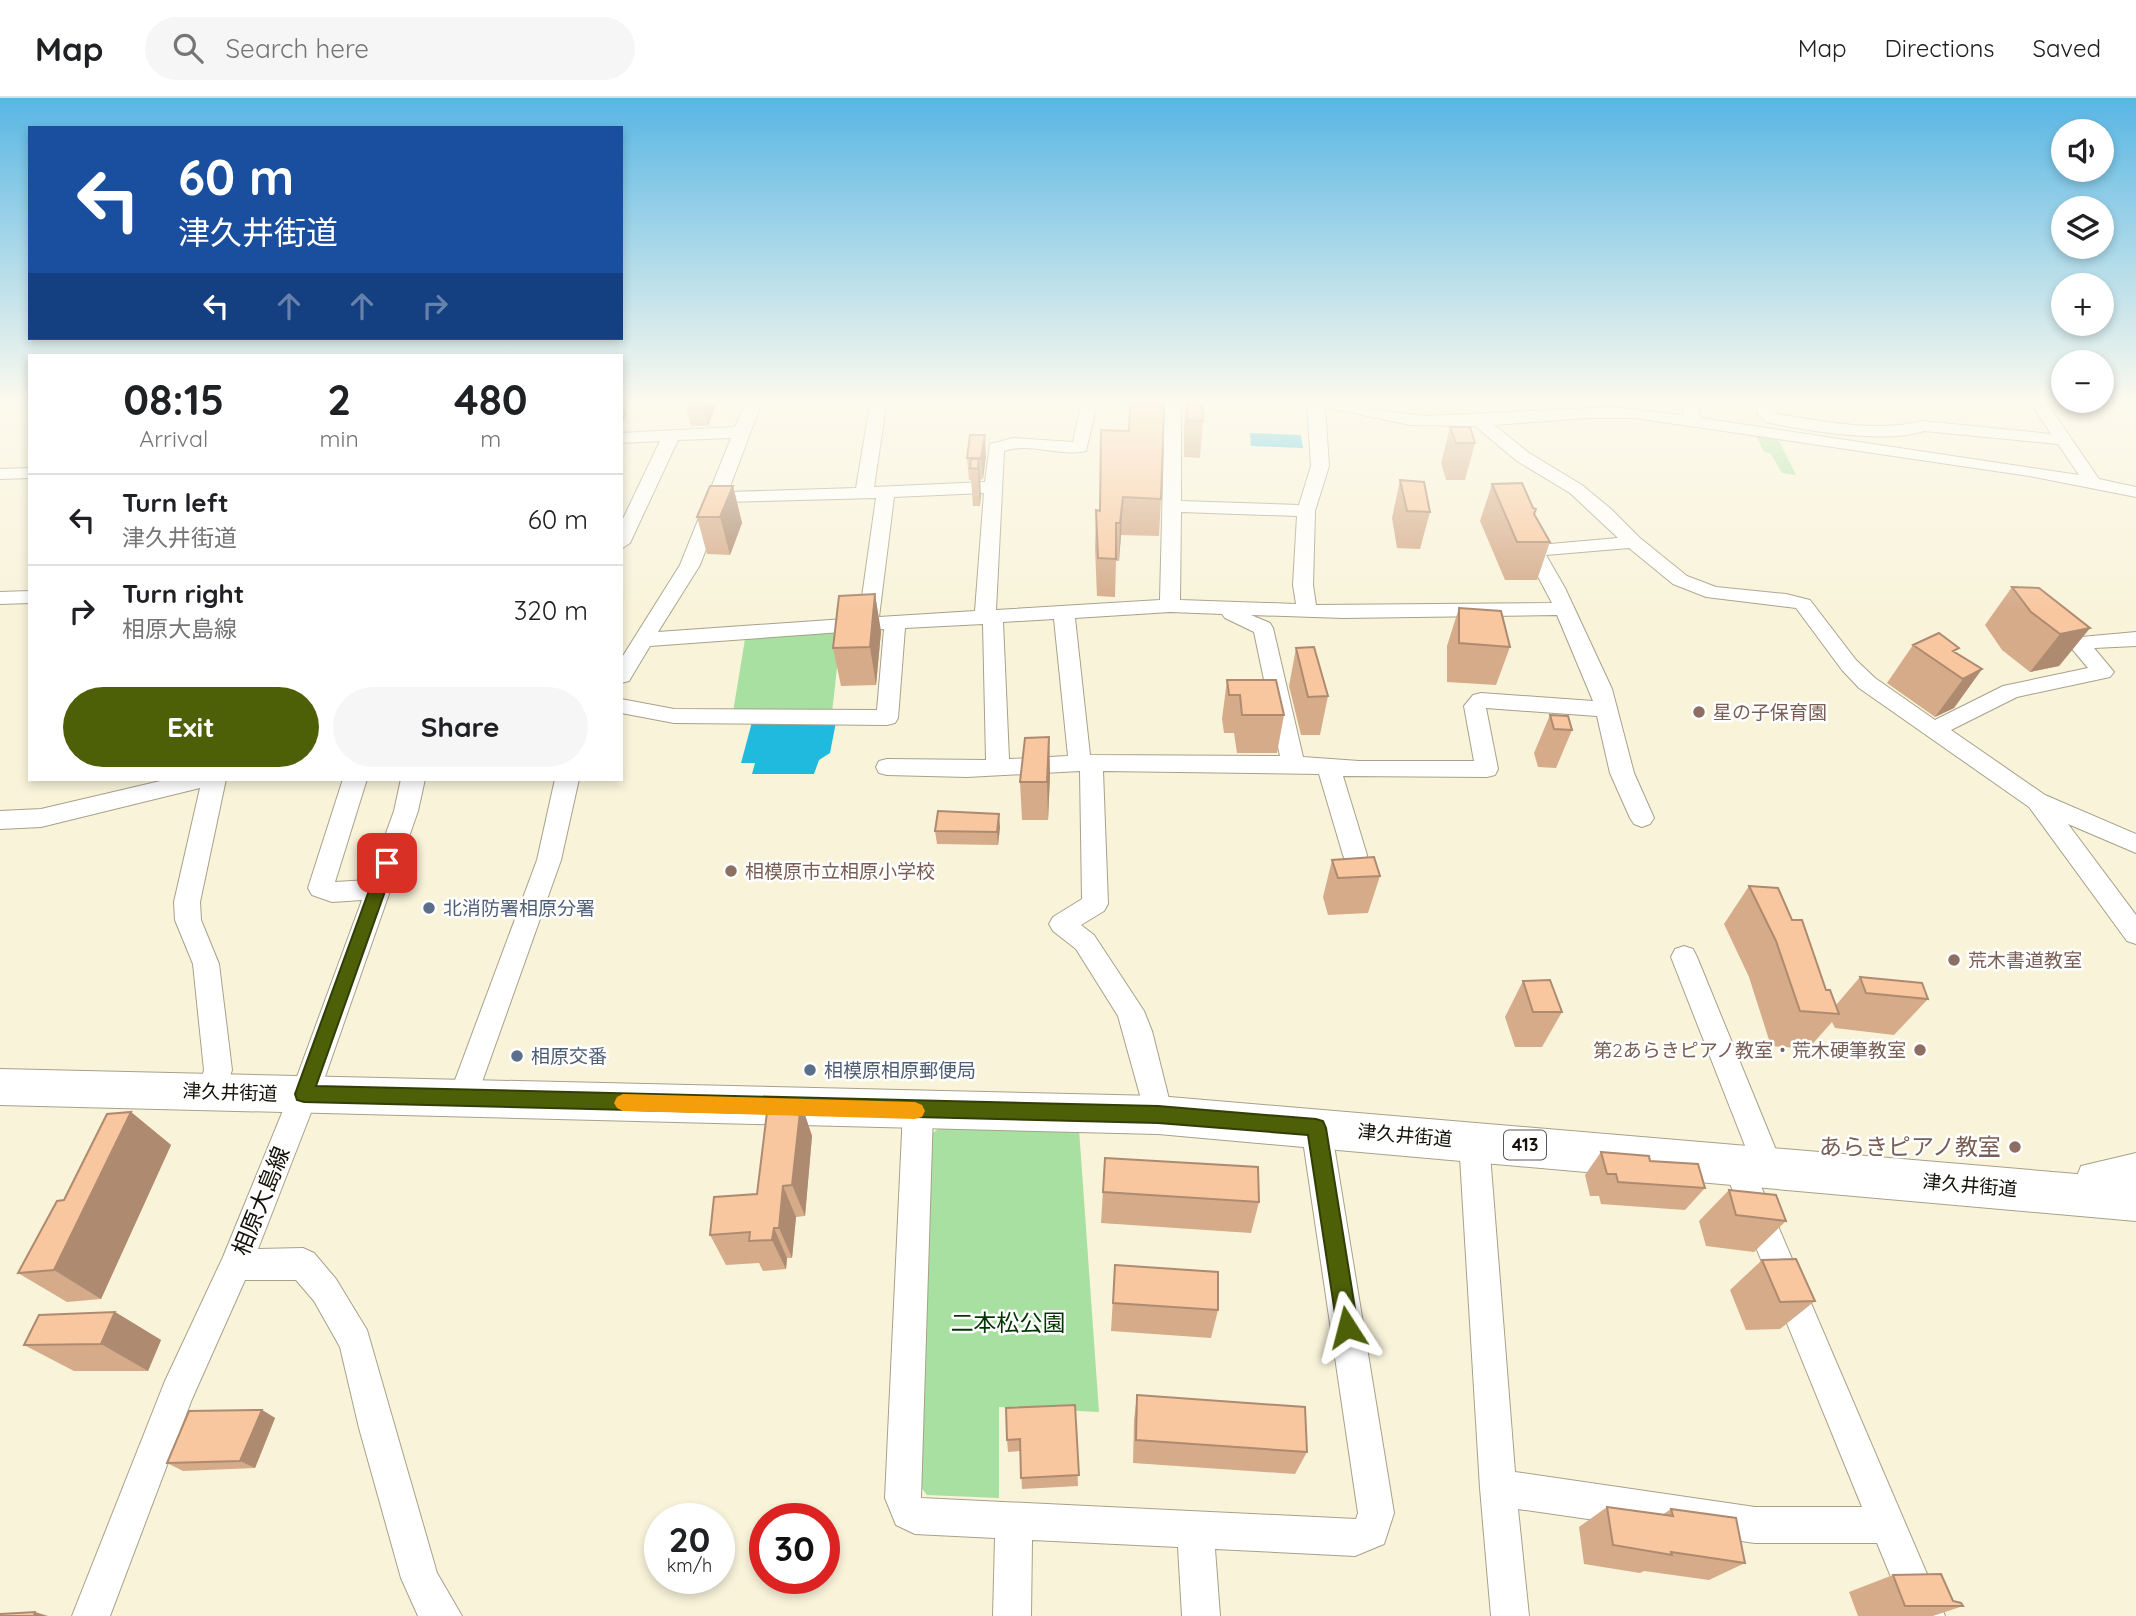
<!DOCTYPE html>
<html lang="en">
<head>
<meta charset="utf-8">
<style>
  :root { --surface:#fff; --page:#f6f6f6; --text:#202124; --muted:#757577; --line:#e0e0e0; --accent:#4d6007 }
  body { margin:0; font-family:Quicksand,"Noto Sans JP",sans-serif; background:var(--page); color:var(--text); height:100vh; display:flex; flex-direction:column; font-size:26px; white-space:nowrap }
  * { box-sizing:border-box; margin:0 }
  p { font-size:23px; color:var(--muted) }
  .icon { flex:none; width:38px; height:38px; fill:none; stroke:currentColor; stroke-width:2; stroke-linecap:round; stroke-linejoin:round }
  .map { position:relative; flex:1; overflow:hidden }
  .panel { position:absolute; left:28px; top:256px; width:595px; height:427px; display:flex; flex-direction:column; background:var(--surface); border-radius:0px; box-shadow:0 4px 10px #0003 }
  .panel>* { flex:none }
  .banner { position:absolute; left:28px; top:28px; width:595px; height:214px; border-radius:0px; box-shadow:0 4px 10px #0003; background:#1a4fa0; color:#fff; overflow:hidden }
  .tools { position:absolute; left:2051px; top:21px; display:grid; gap:14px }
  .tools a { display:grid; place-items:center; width:63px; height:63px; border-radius:50%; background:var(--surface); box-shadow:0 4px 10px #0003; font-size:35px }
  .speed { position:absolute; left:644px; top:1405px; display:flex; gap:14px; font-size:35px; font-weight:700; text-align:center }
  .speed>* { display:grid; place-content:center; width:91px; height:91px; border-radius:50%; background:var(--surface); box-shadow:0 4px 10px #0003; line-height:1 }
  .speed small { font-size:18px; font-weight:400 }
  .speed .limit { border:10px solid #d22; background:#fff; color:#111 }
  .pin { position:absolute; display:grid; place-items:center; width:60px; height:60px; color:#fff; margin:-30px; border-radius:14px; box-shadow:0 4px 10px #0006 }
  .me { position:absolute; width:77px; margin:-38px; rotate:351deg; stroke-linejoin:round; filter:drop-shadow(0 0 5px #0008) }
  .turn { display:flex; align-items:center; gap:24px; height:147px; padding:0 35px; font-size:32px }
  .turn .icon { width:91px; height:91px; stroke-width:2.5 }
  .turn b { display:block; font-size:49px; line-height:60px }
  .lanes { display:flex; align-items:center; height:66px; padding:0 35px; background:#0003; justify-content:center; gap:35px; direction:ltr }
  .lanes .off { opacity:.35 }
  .eta { display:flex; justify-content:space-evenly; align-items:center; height:119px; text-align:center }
  .eta b { font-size:42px; font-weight:700; line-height:49px }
  .cta { display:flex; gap:14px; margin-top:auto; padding:14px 35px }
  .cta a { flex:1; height:80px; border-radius:42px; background:var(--accent); color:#fff; font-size:28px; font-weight:700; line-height:80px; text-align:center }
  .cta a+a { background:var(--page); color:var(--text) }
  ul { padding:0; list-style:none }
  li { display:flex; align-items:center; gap:21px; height:91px; padding:0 35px; border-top:2px solid var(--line) }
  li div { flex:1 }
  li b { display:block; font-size:26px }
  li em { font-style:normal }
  header { display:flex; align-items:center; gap:42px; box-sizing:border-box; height:98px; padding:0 35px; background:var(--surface); border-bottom:2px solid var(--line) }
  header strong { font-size:33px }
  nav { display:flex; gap:38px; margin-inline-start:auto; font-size:24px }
  .search { width:490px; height:63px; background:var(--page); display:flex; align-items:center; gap:18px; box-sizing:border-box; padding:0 24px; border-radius:38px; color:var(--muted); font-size:26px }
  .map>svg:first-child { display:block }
  .green { fill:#a8e0a1 }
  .water { fill:#21badf }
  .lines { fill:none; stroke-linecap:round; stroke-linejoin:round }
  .minor-casing { stroke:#a7a18a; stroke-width:2 }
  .highway-casing { stroke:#a7a18a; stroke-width:2 }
  .minor { fill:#fff; fill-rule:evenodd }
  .highway { fill:#fff; fill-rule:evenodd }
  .wall { fill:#d5ab8a }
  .shaded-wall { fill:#ae8b70 }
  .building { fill:#f8c7a0; stroke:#ae8b70; stroke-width:2 }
  .route { fill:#4d6007; stroke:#323e05; stroke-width:2 }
  .slow { fill:#f59e0b }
  .education-dot { fill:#8d6e63; stroke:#fff; stroke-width:2.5 }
  .service-dot { fill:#5c6f8a; stroke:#fff; stroke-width:2.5 }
  .labels { text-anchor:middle; stroke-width:5; stroke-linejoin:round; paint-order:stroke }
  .shield { fill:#fff; stroke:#5a5953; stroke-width:2 }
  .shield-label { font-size:18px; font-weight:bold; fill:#141209 }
  .education-label { font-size:19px; fill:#785e54; stroke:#fff; text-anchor:start }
  .service-label { font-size:19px; fill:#4e5e75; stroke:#fff; text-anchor:start }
  .street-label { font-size:19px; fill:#141209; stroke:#fff }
  .near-education-label { font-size:23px; fill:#785e54; stroke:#fff; text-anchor:end }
  .near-street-label { font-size:23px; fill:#141209; stroke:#fff }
  .near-park-label { font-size:23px; fill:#023401; stroke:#fff }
</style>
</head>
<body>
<header>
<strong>Map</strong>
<div class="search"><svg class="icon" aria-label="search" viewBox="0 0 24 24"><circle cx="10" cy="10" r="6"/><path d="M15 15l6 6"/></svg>Search here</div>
<nav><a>Map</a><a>Directions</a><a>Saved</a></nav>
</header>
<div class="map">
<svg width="2136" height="1518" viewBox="0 0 2136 1518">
  <rect width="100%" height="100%" fill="#f9f3da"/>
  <path class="green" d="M1755 336 1777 339 1796 377 1782 375 1771 356 1764 354Z
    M841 534 832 615 733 614 745 541Z
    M941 1029 1079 1031 1099 1314 999 1309V1400L927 1397 920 1388 931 1036Z"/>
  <path class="water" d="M1250 335 1301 337 1303 350 1251 348Z
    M752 624H836L830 655 819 662 814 676H752L755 665H741Z"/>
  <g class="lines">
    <defs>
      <path id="minor" d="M747 301H763L728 394 856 390 871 301H887L874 389 985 384 990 346 1013 340 1073 344 1082 301H1098L1086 353C1059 359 1031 344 1004 353L996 512 1160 502 1165 301H1181V403L1299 407 1311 368 1307 301H1332L1378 312 1426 318 1611 309 1683 317V301H1699L1700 320 2079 377 2058 346 1924 333C1886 346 1806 333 1766 324L1758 316 1755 301H1771L1777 316C1824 323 1876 335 1923 323L2051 336 2028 301H2044L2099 381 2136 389V399L2029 378 1635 320H1586L1494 327 1529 355 1582 387 1611 411 1640 440 1687 478 1716 489 1786 496 1810 502 1856 562 1875 580 1935 622 2003 588 2088 570 2067 545 2070 540 2136 534V548L2094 550 2114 574 2110 579 2017 599 1951 632 2045 697 2136 736V755L2068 726 2136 817V846L2127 843 2029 709 1859 590 1842 572 1796 510 1706 499 1673 486 1629 450 1546 457 1565 490 1612 591 1634 675 1654 720 1650 726 1642 729 1634 726 1630 720 1610 675 1597 618 1486 610 1498 671 1495 677 1487 679 1343 678 1367 757 1364 764 1355 766 1346 764 1343 757 1319 676 1103 673 1108 806 1104 813 1081 827 1094 837 1144 913 1152 933 1173 1017 1168 1026 1158 1030 1148 1026 1118 918 1076 851 1053 833 1049 826 1053 819 1082 801 1080 673 967 679 887 677 879 675 876 669 879 663 887 661 986 662 983 526 905 530 898 620 895 625 887 627 674 625 621 615V601L674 611 877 612 884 531 650 548 629 583 621 585V561L680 467 731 340 678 342 630 445 621 451V425L660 343 621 345V335L735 329ZM1325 309 1410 327 1475 328 1517 363 1570 395 1618 440 1527 448 1524 452 1552 505 1316 507 1313 487 1315 413 1329 368ZM984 395 975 513 879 519 894 399ZM876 400 859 520 658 534 700 467 724 404ZM1181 414 1297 418 1293 487 1296 506 1180 502ZM1170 514 1222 516 1225 520 1254 534 1280 658 1090 657 1075 520ZM1251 517 1343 520 1557 517 1593 603 1481 595 1473 597 1464 608 1474 663H1359L1303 659 1273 530 1270 525ZM1054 521 1068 658 1009 661 1003 524Z
        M30 370V380L0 381V371Z
        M30 493V505L0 506V494Z
        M169 681H226L200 804 201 822 219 866 232 972 222 1003 212 1007 202 1003 198 994 204 972 193 866 175 822 174 804 200 690 41 729 0 731V713L41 711Z
        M343 681H367L335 784 369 782 394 713 401 681H425L418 713 326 976 258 1151 303 1150 314 1155 336 1181 367 1232 437 1475 462 1518H418L401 1480 359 1330 340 1249 314 1203 296 1182H245L192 1301 110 1518H72L165 1283 223 1159 298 976 362 802 332 804 312 797 308 790Z
        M555 681H579L561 762 476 1001 472 1010 462 1014 452 1010 448 1001 537 762Z
        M1684 848 1693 851 1697 859 1783 1069 1779 1079 1768 1083 1757 1079 1945 1518H1907L1877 1445H1755L1518 1411 1529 1518H1491L1480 1390 1459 1043 1464 1033 1474 1030 1484 1033 1489 1043 1515 1374 1755 1409H1862L1722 1066 1726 1056 1737 1052 1748 1056 1751 1063 1671 859 1675 851Z
        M918 1000 928 1004 933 1013 921 1400 1356 1421 1358 1415 1301 1029 1306 1020 1316 1016 1326 1020 1331 1029 1394 1415 1384 1446 1355 1458 1215 1451 1220 1518H1182L1178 1449 1032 1442 1031 1518H993L995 1440 915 1436 896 1427 885 1400 903 1013 908 1004Z
        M2136 1055V1083L2109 1088 2111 1099 2107 1109 2096 1113 2085 1109 2077 1078 2081 1068Z"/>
      <path id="highway" d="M0 971 1158 998 2136 1081V1123L1158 1036 0 1007Z"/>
    </defs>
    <use href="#minor" class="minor-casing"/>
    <use href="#highway" class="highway-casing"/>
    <use href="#minor" class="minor"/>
    <use href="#highway" class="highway"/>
  </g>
  <path class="wall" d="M684 301H713L715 310 708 328H691Z
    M1186 301 1203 323 1200 360 1184 359V332Z
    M1450 329 1475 345 1465 382H1446L1441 365Z
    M1101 332 1161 401 1159 438 1121 437 1119 463H1116L1115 499 1097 498 1095 450 1096 412 1100 413Z
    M986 358 983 381 980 382V408H973L971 382H969L967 360Z
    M1400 382 1430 414 1420 451 1397 450 1392 420Z
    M1492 386 1535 416 1550 444 1537 482H1505L1480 423Z
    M733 388 742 425 730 457 707 456 697 419Z
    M2012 489 2090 530 2059 568 2030 574 2002 552 1985 527Z
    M875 496 881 534 876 587 841 588 833 550Z
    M1459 510 1510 549 1496 587 1447 584V548Z
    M1913 547 1956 555 1982 571 1954 610 1935 619 1887 585Z
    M1296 550 1328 598 1320 637H1301L1289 588Z
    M1227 582 1284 617 1277 655H1237L1234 635H1224L1222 621Z
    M1550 617 1572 632 1556 670 1538 669 1534 655Z
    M1049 639 1050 677 1048 722H1022L1020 684Z
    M1000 729 998 747 937 746 935 733Z
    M1332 762 1380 778 1368 815 1328 817 1323 799Z
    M1749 788 1792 822 1826 892 1836 907 1860 879 1928 901 1894 937 1835 930 1832 924 1808 951 1771 948 1749 879 1724 826Z
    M1523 883 1562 914 1542 949H1515L1505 919Z
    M801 1005 812 1038 805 1118 796 1119 792 1160H787L786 1171 763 1173 759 1165 726 1167 710 1137 757 1096Z
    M131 1014 171 1047 101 1201 67 1204 18 1175 64 1102Z
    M1601 1054 1705 1090 1685 1112 1601 1106 1599 1098H1590L1585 1077Z
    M1105 1060 1259 1104 1251 1135 1101 1125Z
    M1729 1092 1786 1123 1754 1154 1706 1148 1699 1123Z
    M1762 1162 1815 1203 1780 1231 1746 1232 1730 1192Z
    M1115 1167 1218 1212 1211 1240 1111 1233Z
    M115 1214 161 1242 148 1273H74L24 1247Z
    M1137 1297 1307 1354 1295 1376 1133 1365 1134 1322Z
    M1075 1307 1078 1388 1022 1391 1020 1353 1008 1354 1007 1342Z
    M262 1312 275 1320 255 1370 183 1373 167 1365Z
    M1607 1409 1662 1417 1671 1411 1745 1465 1709 1482 1644 1473 1640 1475 1584 1466 1579 1429Z
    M1893 1477 1953 1503 1963 1508 1933 1518H1858L1849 1494Z"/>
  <path class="shaded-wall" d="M621 301H623L627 315 621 328Z
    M701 301H713L715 310 708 328Z
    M985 337 986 358 983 381 981 360Z
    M979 361 981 398 980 408 978 371Z
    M733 388 742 425 730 457 720 419Z
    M1123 399 1121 437 1119 463 1120 425Z
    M875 496 881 534 876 587 870 549Z
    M2090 530 2059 568 2030 574 2060 536Z
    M1982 571 1954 610 1935 619 1963 581Z
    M1049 639 1050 677 1048 722 1047 684Z
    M999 716 1000 729 998 747 997 734Z
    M801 1005 812 1038 805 1118 792 1087Z
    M131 1014 171 1047 101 1201 54 1172Z
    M783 1088 796 1119 792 1160 779 1130Z
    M774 1130 787 1160 786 1171 772 1142Z
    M115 1214 161 1242 148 1273 101 1246Z
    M262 1312 275 1320 255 1370 240 1363Z
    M35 1514 48 1518H34Z"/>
  <path class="building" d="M1187 301H1202L1203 323 1187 322Z
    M1130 307 1164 308 1161 401 1123 399 1120 425H1116V461L1098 460 1096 412 1100 413 1101 332 1129 333Z
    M1450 329H1470L1475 345H1456Z
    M970 337H985L981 360H967Z
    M971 361H979L978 371 970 370Z
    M1400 382 1424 384 1430 414 1407 413Z
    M1522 385 1533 410 1536 411 1534 416 1550 444H1517L1492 386Z
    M710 388H733L720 419H697Z
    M2012 489 2039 490 2090 530 2060 536 2031 514Z
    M875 496 870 549 833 550 839 498Z
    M1459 510 1501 513 1510 549 1459 545Z
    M1939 535 1959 550 1953 553 1982 571 1963 581 1913 547Z
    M1314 549 1328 598 1308 599 1296 550Z
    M1227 582H1276L1284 617H1242L1240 597H1229Z
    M1550 617 1568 618 1572 632 1554 631Z
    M1049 639 1047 684H1020L1025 640Z
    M938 713 999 716 997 734 935 733Z
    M1374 759 1380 778 1338 780 1332 762Z
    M1749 788 1778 790 1792 822H1802L1826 892H1830L1839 916 1800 913 1776 843Z
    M1860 879 1922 885 1928 901 1866 895Z
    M1550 882 1562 914H1533L1523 883Z
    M801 1005 792 1087 783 1088 779 1130H774L772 1142 749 1143 750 1134 710 1137 714 1099 757 1096 768 1006Z
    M131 1014 54 1172 18 1175 57 1103 64 1102 107 1016Z
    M1601 1054 1649 1058 1650 1063 1698 1066 1705 1090 1618 1084 1616 1076H1607Z
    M1105 1060 1258 1069 1259 1104 1103 1094Z
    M1729 1092 1776 1097 1786 1123 1736 1117Z
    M1796 1161 1815 1203 1780 1204 1762 1162Z
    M1115 1167 1218 1174V1212L1113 1205Z
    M115 1214 101 1246 24 1247 39 1217Z
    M1137 1297 1305 1309 1307 1354 1136 1342Z
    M1075 1307 1079 1377 1021 1380 1020 1341 1007 1342 1006 1310Z
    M262 1312 240 1363 167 1365 189 1313Z
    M1607 1409 1673 1418 1671 1411 1736 1420 1745 1465 1671 1454 1672 1457 1613 1447Z
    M1941 1476 1953 1503 1961 1505 1963 1508H1905L1893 1477Z
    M35 1514 34 1518H0V1516Z"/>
  <linearGradient id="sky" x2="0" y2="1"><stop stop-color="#58b6e4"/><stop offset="0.59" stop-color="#fcfaee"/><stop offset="1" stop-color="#fcfaee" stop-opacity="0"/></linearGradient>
  <rect width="2136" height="513" fill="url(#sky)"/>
  <path class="route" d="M387 759 395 765 316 988 1158 1008 1316 1021 1323 1023 1326 1030 1358 1229 1355 1236 1347 1240 1340 1236 1337 1229 1308 1037 1158 1025 304 1004 297 1002 295 996 379 765Z"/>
  <path class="slow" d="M623 996 915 1004 922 1007 925 1013 922 1019 915 1021 623 1013 617 1010 614 1005 617 999Z"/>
  <g class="education-dot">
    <circle cx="1699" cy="614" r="7"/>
    <circle cx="731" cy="773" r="7"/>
    <circle cx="1954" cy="862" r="7"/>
    <circle cx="1920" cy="952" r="7"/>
    <circle cx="2015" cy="1049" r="7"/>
  </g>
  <g class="service-dot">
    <circle cx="429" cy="810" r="7"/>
    <circle cx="517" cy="958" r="7"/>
    <circle cx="810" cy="972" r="7"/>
  </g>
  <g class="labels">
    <rect class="shield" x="1504" y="1032.5" width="42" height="29" rx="5"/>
    <g class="shield-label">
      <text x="1525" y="1053">413</text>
    </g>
    <g class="education-label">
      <text x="1713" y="621">星の子保育園</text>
      <text x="745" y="780">相模原市立相原小学校</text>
      <text x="1968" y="869">荒木書道教室</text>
      <text x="1906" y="959" text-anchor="end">第2あらきピアノ教室・荒木硬筆教室</text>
    </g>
    <g class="service-label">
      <text x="443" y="817">北消防署相原分署</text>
      <text x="531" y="965">相原交番</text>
      <text x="824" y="979">相模原相原郵便局</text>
    </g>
    <g class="street-label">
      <text transform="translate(230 994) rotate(2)" y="7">津久井街道</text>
      <text transform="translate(1405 1037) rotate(5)" y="7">津久井街道</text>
      <text transform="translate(1970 1087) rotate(5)" y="7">津久井街道</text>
    </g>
    <g class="near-education-label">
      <text x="2001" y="1057">あらきピアノ教室</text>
    </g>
    <g class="near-street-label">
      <text transform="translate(261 1103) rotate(-68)" y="8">相原大島線</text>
    </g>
    <g class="near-park-label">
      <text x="1008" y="1233">二本松公園</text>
    </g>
  </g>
</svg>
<div class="tools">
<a><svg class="icon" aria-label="sound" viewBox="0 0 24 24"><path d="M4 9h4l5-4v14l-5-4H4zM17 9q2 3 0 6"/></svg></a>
<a><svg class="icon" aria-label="layers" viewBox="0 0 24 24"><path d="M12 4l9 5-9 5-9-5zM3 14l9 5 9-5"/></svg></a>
<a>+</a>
<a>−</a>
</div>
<div class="speed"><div>20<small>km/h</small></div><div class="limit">30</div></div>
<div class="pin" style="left:387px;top:765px;background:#d93025"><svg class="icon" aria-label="arrive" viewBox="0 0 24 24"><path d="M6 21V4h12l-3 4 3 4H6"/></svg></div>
<svg class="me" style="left:1347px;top:1229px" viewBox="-20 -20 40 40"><path d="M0-17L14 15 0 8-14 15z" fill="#4d6007" stroke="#fff" stroke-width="4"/></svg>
<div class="banner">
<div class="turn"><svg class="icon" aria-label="left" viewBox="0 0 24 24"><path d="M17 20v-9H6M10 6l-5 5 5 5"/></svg><div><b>60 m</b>津久井街道</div></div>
<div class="lanes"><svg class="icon" aria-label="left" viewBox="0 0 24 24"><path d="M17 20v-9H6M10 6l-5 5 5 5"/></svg><svg class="icon off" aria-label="ahead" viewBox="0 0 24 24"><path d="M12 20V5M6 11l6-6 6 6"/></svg><svg class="icon off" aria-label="ahead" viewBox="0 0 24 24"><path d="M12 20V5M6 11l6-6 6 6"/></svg><svg class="icon off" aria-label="right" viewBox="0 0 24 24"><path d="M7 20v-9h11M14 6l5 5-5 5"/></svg></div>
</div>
<section class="panel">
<div class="eta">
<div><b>08:15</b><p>Arrival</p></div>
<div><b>2</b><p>min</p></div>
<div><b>480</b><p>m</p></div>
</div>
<ul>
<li><svg class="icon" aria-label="left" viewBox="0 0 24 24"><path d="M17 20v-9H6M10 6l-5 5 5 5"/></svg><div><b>Turn left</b><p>津久井街道</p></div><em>60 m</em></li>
<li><svg class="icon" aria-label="right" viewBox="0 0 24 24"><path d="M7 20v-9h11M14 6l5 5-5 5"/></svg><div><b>Turn right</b><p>相原大島線</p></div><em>320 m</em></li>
</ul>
<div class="cta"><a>Exit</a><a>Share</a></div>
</section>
</div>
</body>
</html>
